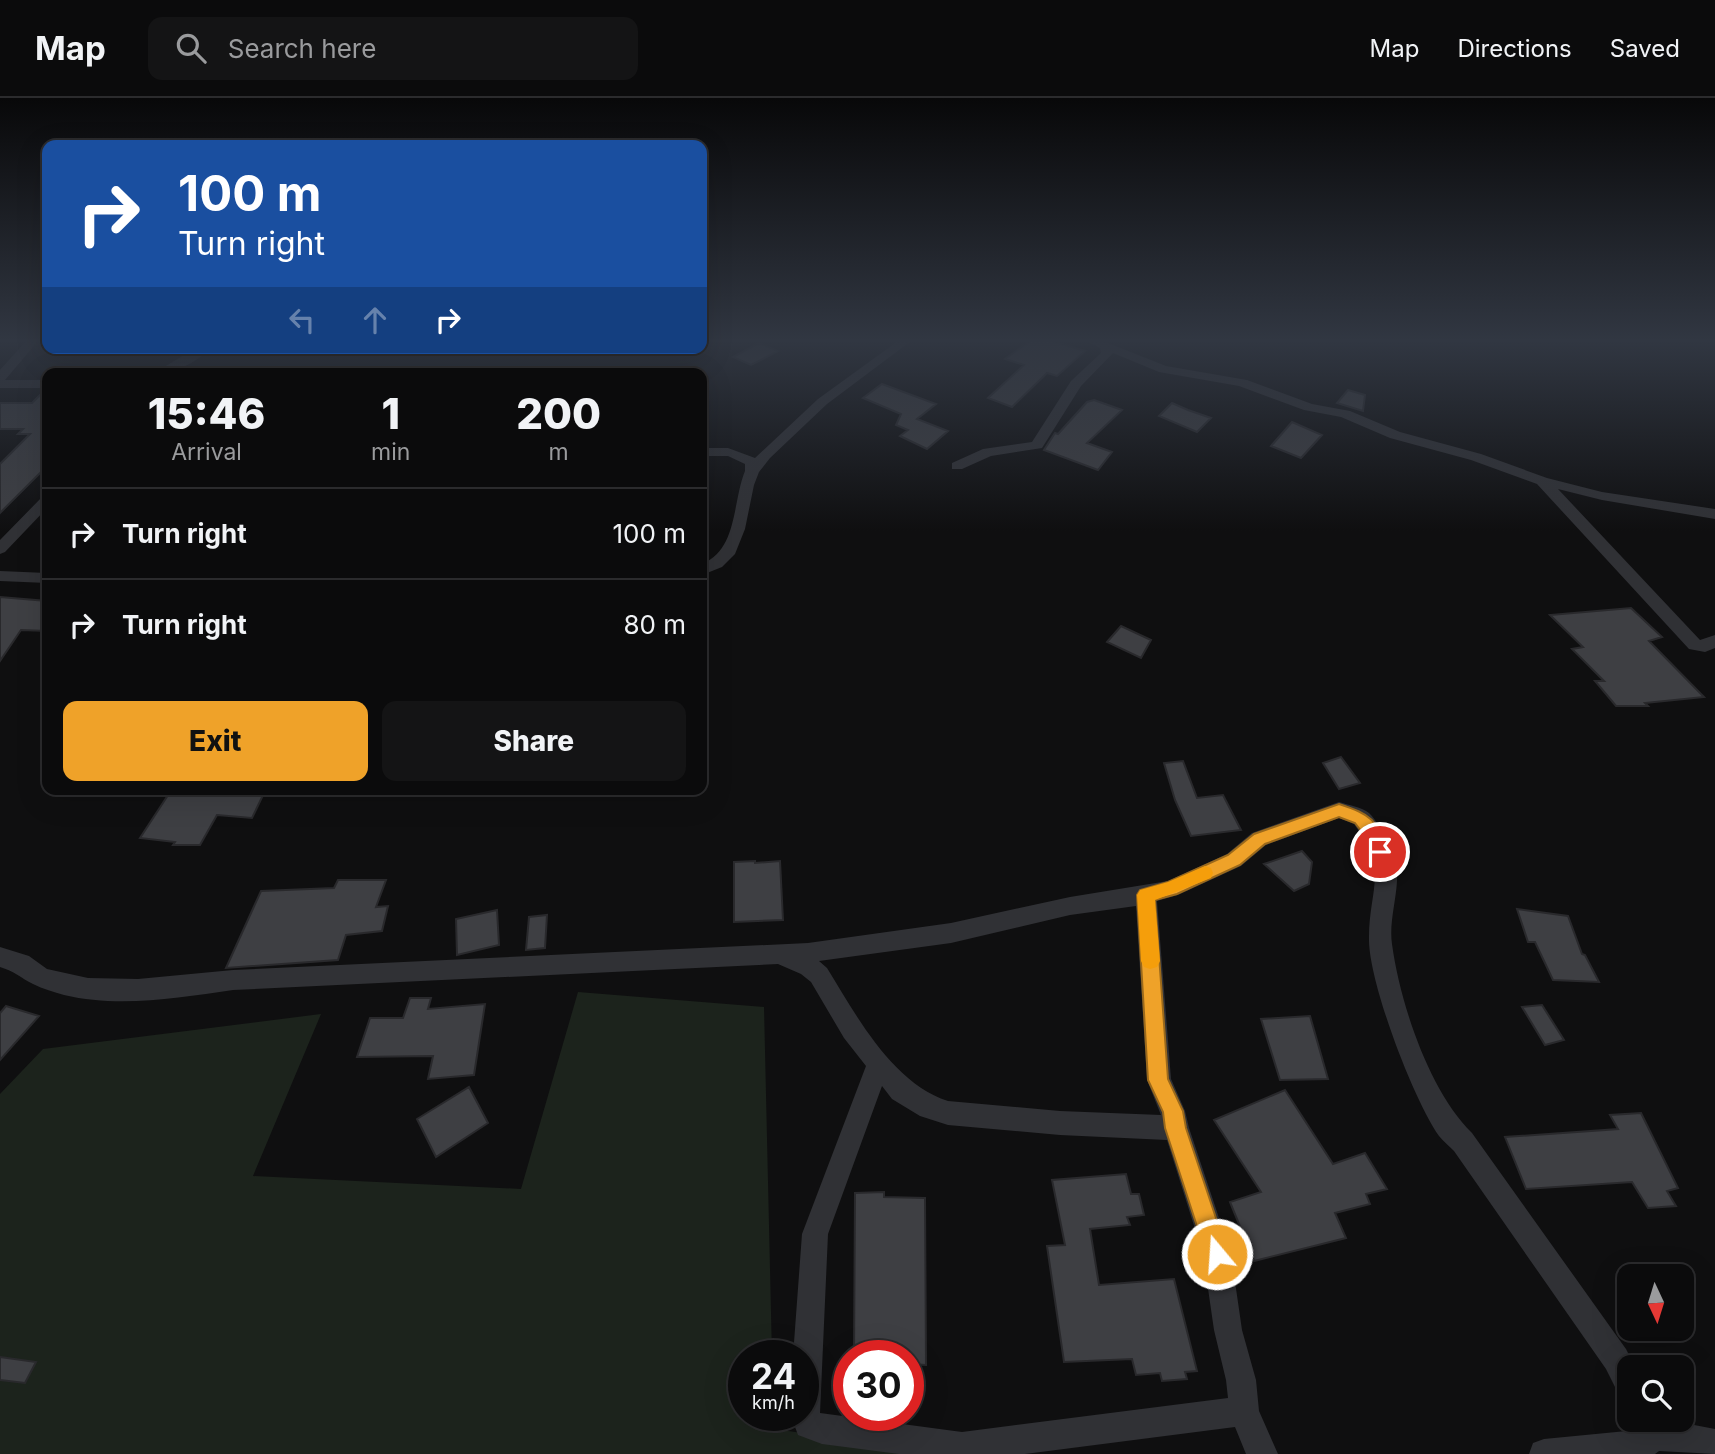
<!DOCTYPE html>
<html lang="en">
<head>
<meta charset="utf-8">
<style>
  :root { --surface:#0b0b0c; --page:#141415; --text:#f1f3f6; --muted:#9a9b9d; --line:#2b2b2d; --accent:#efa229 }
  body { margin:0; font-family:Inter,sans-serif; background:var(--page); color:var(--text); height:100vh; display:flex; flex-direction:column; font-size:26px; white-space:nowrap }
  * { box-sizing:border-box; margin:0 }
  p { font-size:23px; color:var(--muted) }
  .icon { flex:none; width:38px; height:38px; fill:none; stroke:currentColor; stroke-width:2; stroke-linecap:round; stroke-linejoin:round }
  .map { position:relative; flex:1; overflow:hidden }
  .details { position:absolute; left:42px; top:270px; width:665px; height:427px; display:flex; flex-direction:column; background:var(--surface); border-radius:14px; box-shadow:0 7px 28px #0002,0 0 0 2px var(--line) }
  .details>* { flex:none }
  .guide { position:absolute; left:42px; top:42px; width:665px; height:214px; border-radius:14px; box-shadow:0 7px 28px #0002,0 0 0 2px var(--line); background:#1a4fa0; color:#fff; overflow:hidden }
  .needle { width:46px; rotate:176deg }
  .fabs { position:absolute; left:1617px; top:1166px; display:grid; gap:14px }
  .fabs a { display:grid; place-items:center; width:77px; height:77px; border-radius:14px; background:var(--surface); box-shadow:0 7px 28px #0002,0 0 0 2px var(--line); font-size:35px }
  .speed { position:absolute; left:728px; top:1242px; display:flex; gap:14px; font-size:35px; font-weight:700; text-align:center }
  .speed>* { display:grid; place-content:center; width:91px; height:91px; border-radius:50%; background:var(--surface); box-shadow:0 7px 28px #0002,0 0 0 2px var(--line); line-height:1 }
  .speed small { font-size:18px; font-weight:400 }
  .speed .limit { border:10px solid #d22; background:#fff; color:#111 }
  .pin { position:absolute; display:grid; place-items:center; width:60px; height:60px; color:#fff; margin:-30px; border:4px solid #fff; border-radius:50%; box-shadow:0 2px 7px #0007 }
  .me { position:absolute; width:77px; margin:-38px; rotate:342deg; stroke-linejoin:round; filter:drop-shadow(0 0 5px #0008) }
  .turn { display:flex; align-items:center; gap:24px; height:147px; padding:0 21px; font-size:32px }
  .turn .icon { width:91px; height:91px; stroke-width:2.5 }
  .turn b { display:block; font-size:49px; line-height:60px }
  .lanes { display:flex; align-items:center; height:66px; padding:0 21px; background:#0003; justify-content:center; gap:35px; direction:ltr }
  .lanes .off { opacity:.35 }
  .eta { display:flex; justify-content:space-evenly; align-items:center; height:119px; text-align:center }
  .eta b { font-size:42px; font-weight:800; line-height:49px }
  .primary-button { display:flex; gap:14px; margin-top:auto; padding:14px 21px }
  .primary-button a { flex:1; height:80px; border-radius:14px; background:var(--accent); color:#111; font-size:28px; font-weight:800; line-height:80px; text-align:center }
  .primary-button a+a { background:var(--page); color:var(--text) }
  ul { padding:0; list-style:none }
  li { display:flex; align-items:center; gap:21px; height:91px; padding:0 21px; border-top:2px solid var(--line) }
  li div { flex:1 }
  li b { display:block; font-size:26px }
  li em { font-style:normal }
  header { display:flex; align-items:center; gap:42px; box-sizing:border-box; height:98px; padding:0 35px; background:var(--surface); border-bottom:2px solid var(--line) }
  header strong { font-size:33px }
  nav { display:flex; gap:38px; margin-inline-start:auto; font-size:24px }
  .search { width:490px; height:63px; background:var(--page); display:flex; align-items:center; gap:18px; box-sizing:border-box; padding:0 24px; border-radius:14px; color:var(--muted); font-size:26px }
  .map>svg:first-child { display:block }
  .green { fill:#1c231c }
  .building { fill:#3e3f43; stroke:#29292c; stroke-width:2 }
  .lines { fill:none; stroke-linecap:round; stroke-linejoin:round }
  .street { fill:#303135; fill-rule:evenodd }
  .route { fill:#efa229; stroke:#9b691b; stroke-width:2 }
  .slow { fill:#f59e0b }
</style>
</head>
<body>
<header>
<strong>Map</strong>
<div class="search"><svg class="icon" aria-label="search" viewBox="0 0 24 24"><circle cx="10" cy="10" r="6"/><path d="M15 15l6 6"/></svg>Search here</div>
<nav><a>Map</a><a>Directions</a><a>Saved</a></nav>
</header>
<div class="map">
<svg width="1715" height="1356" viewBox="0 0 1715 1356">
  <rect width="100%" height="100%" fill="#0f0f10"/>
  <path class="green" d="M578 894 764 909 772 1258H744V1318H773L774 1331 953 1356H0V996L43 951 321 916 253 1078 521 1091Z"/>
  <path class="building" d="M1030 243H1052L1085 253 1057 278 1047 275 1012 309 988 300 1024 267 1005 261Z
    M759 245 778 253 751 267 733 259Z
    M882 286 936 306 917 321 948 333 927 351 900 338 908 332 896 327 901 316 863 300Z
    M1348 292 1365 297 1363 313 1337 305Z
    M44 293H47V368L0 415V366L30 336H18L23 331H0V305H32Z
    M1094 302 1122 312 1087 345 1112 354 1098 372 1044 352 1055 335 1058 336 1087 304Z
    M1172 305 1188 312 1211 320 1197 334 1159 318Z
    M1292 324 1322 337 1301 360 1271 348Z
    M0 499 47 503V533L21 532 0 563Z
    M1631 510 1662 539 1649 543 1704 599 1645 605 1648 608H1616L1595 583H1604L1572 551 1583 549 1550 517Z
    M1121 528 1151 542 1141 560 1107 544Z
    M1341 659 1360 685 1339 691 1323 665Z
    M1183 663 1197 700 1223 697 1241 732 1191 738 1175 702 1164 665Z
    M172 691H266L252 720 217 717 200 747H173L175 744 140 740Z
    M1302 753 1312 764 1309 786 1294 793 1264 766Z
    M755 763V765L780 763 783 822 734 824V764Z
    M338 782H386L376 809 388 808 382 833 346 837 338 862 226 870 261 793 334 790Z
    M1517 811 1568 818 1582 856 1585 857 1599 884 1553 882 1535 844H1528Z
    M497 812 499 847 457 857 456 821Z
    M547 817 545 850 526 852 529 819Z
    M410 900H431L428 911 485 906 474 977 428 981 433 958 357 959 370 920H403Z
    M1542 907 1564 942 1545 947 1522 909Z
    M6 908 39 918 0 962V915Z
    M1310 918 1328 981 1280 982 1261 921Z
    M469 989 488 1025 436 1059 417 1021Z
    M1285 992 1333 1066 1365 1055 1387 1091 1366 1096 1370 1106 1335 1115 1346 1140 1254 1163 1230 1104 1261 1094 1214 1022Z
    M1641 1015 1678 1090 1667 1093 1676 1108 1648 1110 1632 1084 1526 1091 1505 1039 1618 1031 1610 1017Z
    M1126 1076 1131 1096H1139L1144 1117 1127 1119 1130 1127 1090 1131 1099 1187 1174 1181 1197 1273 1185 1274 1187 1281 1162 1283 1160 1275 1136 1277 1132 1261 1064 1264 1047 1148 1065 1147 1052 1082Z
    M884 1094V1099L925 1100 926 1267 908 1266V1258H854L855 1095Z
    M0 1259 36 1264 25 1285 0 1282Z"/>
  <g class="lines">
    <path class="street" d="M26 243H38L5 282H47V290H0V272Z
      M898 243H911L827 306 770 360 759 374 754 387 745 431 735 456 722 469 702 477V466C738 451 732 405 745 373V366L728 358H702V350H728L755 360 818 301Z
      M1087 243H1103L1166 268 1247 282 1312 306 1350 313 1400 334 1481 356 1547 380 1602 394 1715 411V421L1602 402 1558 391 1700 542 1715 537V550L1705 554 1689 551 1537 386 1471 362 1390 340 1341 319 1304 312 1239 288 1159 274 1113 255 1081 288 1042 350 991 358 962 371H952V365L983 351 1032 344 1071 283 1101 255 1100 250Z
      M196 250H210C195 266 175 275 154 275Z
      M47 398V410L5 454 0 456V442L42 399Z
      M0 473 47 475V485L0 483Z
      M1339 704C1348 707 1362 709 1369 715 1382 727 1398 766 1397 783 1396 803 1389 826 1392 846 1400 905 1429 993 1472 1035L1626 1251 1635 1269H1629V1302L1619 1297 1606 1271 1454 1053C1449 1048 1443 1043 1439 1038 1413 1001 1370 887 1369 843 1368 791 1390 776 1354 726L1339 720 1266 747 1241 768 1178 797 1157 803 1171 981 1185 1013 1189 1030 1231 1156 1242 1232 1256 1282 1259 1313 1278 1356H1246L1235 1329 1025 1356H899L822 1346 798 1337 791 1318H803V1258H793L802 1136 866 968 844 940 811 884 801 876 778 866 233 892C178 900 119 910 64 897 54 894 43 891 33 886 21 880 14 873 0 869V849L29 858 47 871 88 880 138 881 233 872 808 845 951 825 1070 799 1168 783 1227 756 1252 735ZM1136 808 1147 982 1161 1017 1060 1013 948 1003C892 985 856 917 827 870L819 863 951 845 1070 817ZM882 988 892 1001 920 1018 948 1027 1060 1037 1167 1042 1203 1156 1214 1232 1226 1282 1228 1300 962 1334 820 1315 828 1136Z
      M1632 1321H1663L1715 1331V1356L1659 1353 1655 1356H1529L1533 1345 1544 1341 1637 1332Z"/>
  </g>
  <linearGradient id="sky" x2="0" y2="1"><stop stop-color="#080809"/><stop offset="0.56" stop-color="#313742"/><stop offset="1" stop-color="#313742" stop-opacity="0"/></linearGradient>
  <rect width="1715" height="433" fill="url(#sky)"/>
  <path class="route" d="M1339 706C1372 717 1376 721 1389 754L1386 759H1374L1367 741 1355 725 1339 719 1265 746 1240 767 1177 796 1155 802 1168 981 1183 1013 1186 1030 1228 1156 1225 1164 1217 1167 1209 1164 1206 1156 1165 1030 1163 1014 1148 982 1137 797 1140 792 1168 784 1228 757 1254 736Z"/>
  <path class="slow" d="M1205 768 1211 770 1213 775 1211 780 1155 802 1160 863 1157 869 1150 871 1144 869 1141 863 1137 797 1140 792 1168 784Z"/>
</svg>
<div class="fabs">
<a><svg class="needle" viewBox="-14 -14 28 28"><path d="M0-13l5 13h-10z" fill="#e53935"/><path d="M0 13l5-13h-10z" fill="#9a9b9d"/></svg></a>
<a><svg class="icon" aria-label="search" viewBox="0 0 24 24"><circle cx="10" cy="10" r="6"/><path d="M15 15l6 6"/></svg></a>
</div>
<div class="speed"><div>24<small>km/h</small></div><div class="limit">30</div></div>
<div class="pin" style="left:1380px;top:754px;background:#d93025"><svg class="icon" aria-label="arrive" viewBox="0 0 24 24"><path d="M6 21V4h12l-3 4 3 4H6"/></svg></div>
<svg class="me" style="left:1217px;top:1156px" viewBox="-20 -20 40 40"><circle r="17" fill="#efa229" stroke="#fff" stroke-width="3"/><path d="M0-11L8 9 0 5-8 9z" fill="#fff"/></svg>
<div class="guide">
<div class="turn"><svg class="icon" aria-label="right" viewBox="0 0 24 24"><path d="M7 20v-9h11M14 6l5 5-5 5"/></svg><div><b>100 m</b>Turn right</div></div>
<div class="lanes"><svg class="icon off" aria-label="left" viewBox="0 0 24 24"><path d="M17 20v-9H6M10 6l-5 5 5 5"/></svg><svg class="icon off" aria-label="ahead" viewBox="0 0 24 24"><path d="M12 20V5M6 11l6-6 6 6"/></svg><svg class="icon" aria-label="right" viewBox="0 0 24 24"><path d="M7 20v-9h11M14 6l5 5-5 5"/></svg></div>
</div>
<section class="details">
<div class="eta">
<div><b>15:46</b><p>Arrival</p></div>
<div><b>1</b><p>min</p></div>
<div><b>200</b><p>m</p></div>
</div>
<ul>
<li><svg class="icon" aria-label="right" viewBox="0 0 24 24"><path d="M7 20v-9h11M14 6l5 5-5 5"/></svg><div><b>Turn right</b></div><em>100 m</em></li>
<li><svg class="icon" aria-label="right" viewBox="0 0 24 24"><path d="M7 20v-9h11M14 6l5 5-5 5"/></svg><div><b>Turn right</b></div><em>80 m</em></li>
</ul>
<div class="primary-button"><a>Exit</a><a>Share</a></div>
</section>
</div>
</body>
</html>
